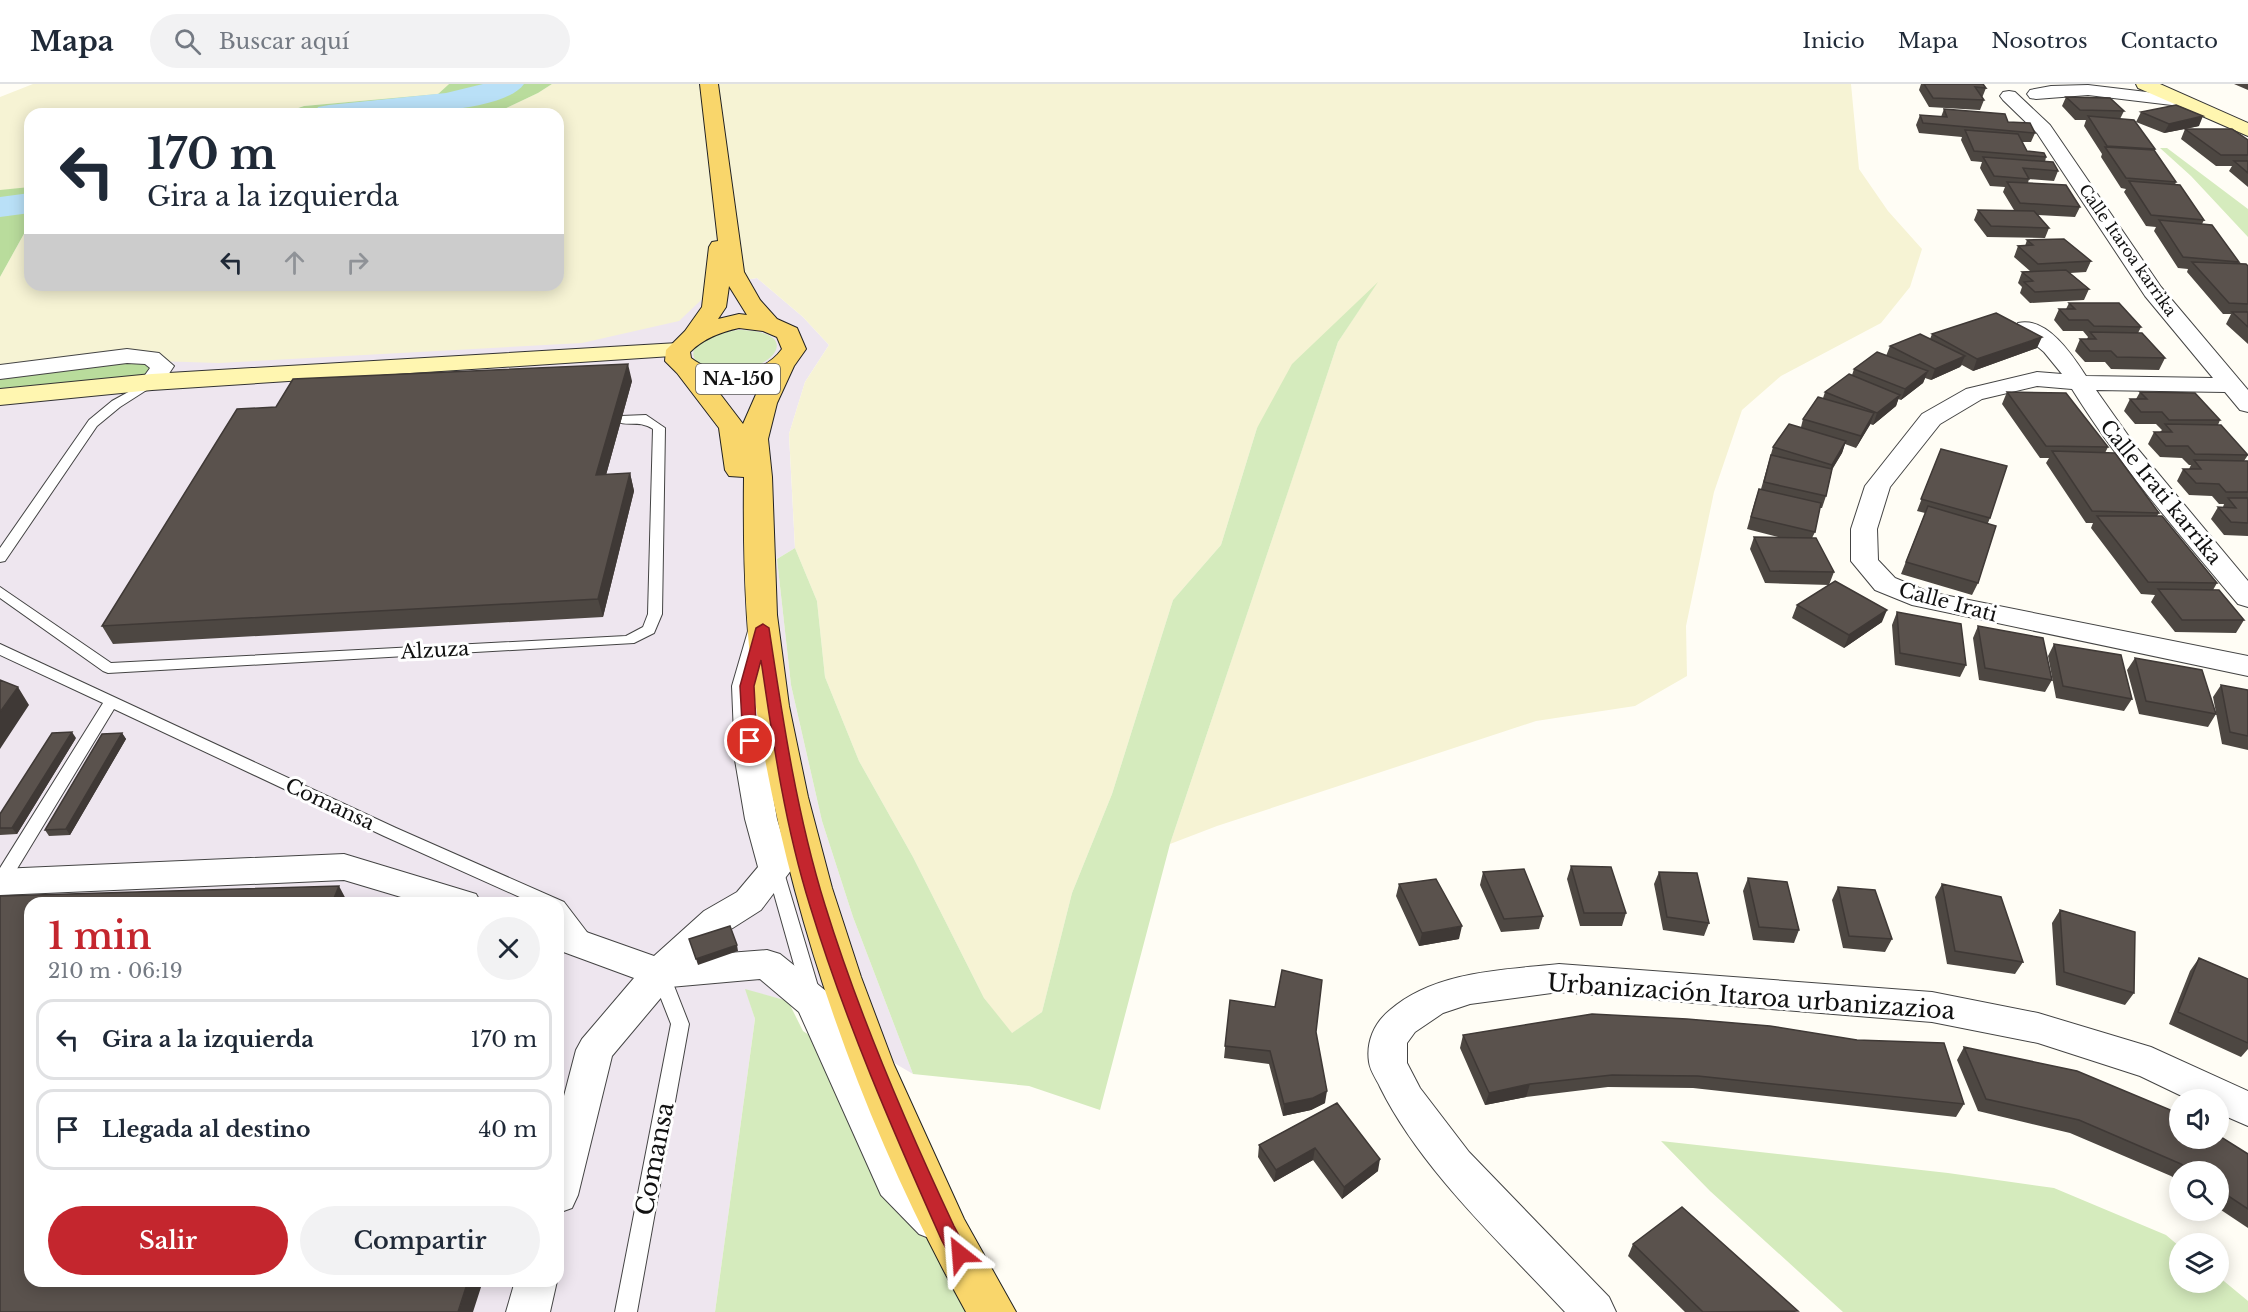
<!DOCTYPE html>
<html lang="es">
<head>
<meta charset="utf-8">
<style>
  :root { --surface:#fff; --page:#f2f2f3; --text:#1f2937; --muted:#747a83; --line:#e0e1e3; --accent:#c4262e }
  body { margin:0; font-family:"Libre Baskerville",serif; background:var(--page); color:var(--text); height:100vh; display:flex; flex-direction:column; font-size:22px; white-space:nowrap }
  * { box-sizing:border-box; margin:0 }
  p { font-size:20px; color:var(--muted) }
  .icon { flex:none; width:33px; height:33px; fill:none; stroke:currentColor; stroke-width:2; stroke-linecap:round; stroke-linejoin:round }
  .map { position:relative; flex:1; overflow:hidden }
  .panel { position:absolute; left:24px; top:813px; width:540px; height:390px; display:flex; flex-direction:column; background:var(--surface); border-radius:18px; box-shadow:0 3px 15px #0003 }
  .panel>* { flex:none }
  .hud { position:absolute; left:24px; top:24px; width:540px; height:183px; border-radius:18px; box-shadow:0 3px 15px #0003; background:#fff; color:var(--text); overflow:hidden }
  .buttons { position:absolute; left:2169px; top:1005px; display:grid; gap:12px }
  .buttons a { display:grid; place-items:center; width:60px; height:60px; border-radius:50%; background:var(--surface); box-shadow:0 3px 15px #0003; font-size:30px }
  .pin { position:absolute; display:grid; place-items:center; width:51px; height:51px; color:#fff; margin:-26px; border:3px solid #fff; border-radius:50%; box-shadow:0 2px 6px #0007 }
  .me { position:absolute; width:66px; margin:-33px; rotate:332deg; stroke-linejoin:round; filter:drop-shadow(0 0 4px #0008) }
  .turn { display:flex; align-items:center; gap:21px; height:126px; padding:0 24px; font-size:27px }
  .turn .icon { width:78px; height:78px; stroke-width:2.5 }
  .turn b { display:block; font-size:42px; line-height:51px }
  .lanes { display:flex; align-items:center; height:57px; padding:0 24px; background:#0003; justify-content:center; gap:30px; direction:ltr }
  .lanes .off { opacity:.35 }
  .round { display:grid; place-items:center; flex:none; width:63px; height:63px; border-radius:32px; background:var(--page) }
  .headline { display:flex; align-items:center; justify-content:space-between; height:102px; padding:0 24px }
  h1 { font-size:36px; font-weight:600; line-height:45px; color:var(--accent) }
  .button { display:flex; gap:12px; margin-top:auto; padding:12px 24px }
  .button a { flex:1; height:69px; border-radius:36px; background:var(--accent); color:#fff; font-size:24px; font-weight:600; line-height:69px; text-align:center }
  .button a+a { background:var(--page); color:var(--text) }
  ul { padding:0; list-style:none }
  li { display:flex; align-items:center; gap:18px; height:81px; margin:0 12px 9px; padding:0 12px; border:3px solid var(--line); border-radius:18px }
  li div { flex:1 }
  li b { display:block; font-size:22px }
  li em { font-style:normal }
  header { display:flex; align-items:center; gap:36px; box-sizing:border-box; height:84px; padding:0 30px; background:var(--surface); border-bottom:2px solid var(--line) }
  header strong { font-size:28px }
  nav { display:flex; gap:33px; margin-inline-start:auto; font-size:21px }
  .search { width:420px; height:54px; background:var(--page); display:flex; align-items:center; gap:15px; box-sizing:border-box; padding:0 21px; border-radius:33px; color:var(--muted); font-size:22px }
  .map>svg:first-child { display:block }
  .industrial { fill:#eee6ef; fill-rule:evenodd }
  .farmland { fill:#f6f3d4 }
  .green { fill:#d5ebbd }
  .forest { fill:#b9dc9c }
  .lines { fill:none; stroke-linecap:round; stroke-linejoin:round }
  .river { fill:#b9e0f7; fill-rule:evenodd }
  .lane-casing { stroke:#444; stroke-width:2 }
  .street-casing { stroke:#444; stroke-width:2 }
  .secondary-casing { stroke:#333; stroke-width:2 }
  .primary-casing { stroke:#222; stroke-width:2 }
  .lane { fill:#fff; fill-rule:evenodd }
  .street { fill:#fff; fill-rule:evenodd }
  .secondary { fill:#fff6b0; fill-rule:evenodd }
  .primary { fill:#f9d66b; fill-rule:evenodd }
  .wall { fill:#4d4742 }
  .shaded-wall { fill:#3f3936 }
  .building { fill:#5a524d; stroke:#3f3936; stroke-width:1.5 }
  .route { fill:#c4262e; stroke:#7f191e; stroke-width:1.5 }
  .labels { text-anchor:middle; stroke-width:6; stroke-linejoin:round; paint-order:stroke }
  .far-street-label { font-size:16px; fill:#111; stroke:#fff }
  .shield { fill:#fff; stroke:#585858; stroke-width:1.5 }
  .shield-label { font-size:18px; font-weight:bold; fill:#111 }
  .street-label { font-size:20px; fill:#111; stroke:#fff }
  .near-street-label { font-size:24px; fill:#111; stroke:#fff }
</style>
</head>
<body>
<header>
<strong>Mapa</strong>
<div class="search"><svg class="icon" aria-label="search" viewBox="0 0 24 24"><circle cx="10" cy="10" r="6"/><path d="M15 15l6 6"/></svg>Buscar aquí</div>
<nav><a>Inicio</a><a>Mapa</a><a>Nosotros</a><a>Contacto</a></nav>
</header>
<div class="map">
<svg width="2248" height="1228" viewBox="0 0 2248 1228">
  <rect width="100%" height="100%" fill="#fffdf5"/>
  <path class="industrial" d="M757 194 803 233 829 261 805 298 789 350 795 464 777 475 791 601 822 737 853 833 913 990 788 917 746 906 755 935 715 1228H0V312L151 274 717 201ZM30 819H558V1197H30Z"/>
  <path class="farmland" d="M33 0H449L438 10 304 22 278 30H30V104L0 107V13Z
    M552 0H1851L1859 85 1888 127 1922 165 1910 203 1881 239 1781 292 1742 326 1714 408 1686 542 1687 592 1635 622 1536 637 1217 742 1170 760 1338 258 1376 200 1257 344 1221 461 1173 516 1112 710 1072 809 1042 928 1011 950 984 914 913 773 859 677 825 593 817 517 795 464 789 350 805 298 829 261 803 233 757 194 717 201 679 237 582 259 219 279 92 275 0 288V193L30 139V201H558V30H494L538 9Z"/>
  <path class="green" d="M2160 64H2167L2248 125V153L2191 92Z
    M1378 198 1338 258 1300 372 1170 760 1100 1026 1029 1002 913 990 853 833 822 737 791 601 777 475 795 464 817 517 825 593 859 677 913 773 984 914 1012 949 1042 928 1072 809 1112 710 1173 516 1221 461 1257 344 1292 280Z
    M737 246C809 246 771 292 720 287 712 286 701 284 696 277 682 257 726 248 737 246Z
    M745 905 788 917 803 947 882 1000 1015 1228H715L755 935Z
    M1661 1057 1948 1089 2054 1104 2166 1151 2179 1162 2180 1198H2218L2219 1193 2248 1217V1228H1843L1710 1107Z"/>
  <path class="forest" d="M449 0H552L538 9 494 30H280L304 22 438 10Z
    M30 103V139L0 193V106Z
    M151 274 152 298 0 313V288Z"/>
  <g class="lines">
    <path class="river" d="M483 0H524C499 35 356 30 314 30L318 23 329 21 446 9Z
      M30 109V129L0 133V113Z"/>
    <defs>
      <path id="lane" d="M152 295 156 296V300L120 323 97 342 5 477 0 478V464L89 336 112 317Z
        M646 331 665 344 662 530 654 549 634 559 108 589 103 587 0 514V503L111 579 626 552 643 543 648 530 653 345C638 335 625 344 615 336L621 332Z
        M0 560 396 744 564 818 596 860 593 865 587 867 581 865 558 836V819H533L384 752 114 625 6 803 0 804V784L103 619 0 571Z
        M775 779 781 781 783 785 820 909 817 914 811 916 805 914 802 909 767 785 769 781Z
        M660 882 666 884 669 889 689 940 637 1228H615L671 940 651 889 654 884Z"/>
      <path id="street" d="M2088 1 2180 12 2186 13 2189 17 2186 21 2180 22 2088 11 2036 15 2030 14 2027 10 2030 6 2051 2Z
        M2009 7 2015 8 2050 41 2161 203 2248 306V328L2240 326 2225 308 2096 306 2137 364 2248 497V523L2238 520C2180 451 2120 382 2072 305L2037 302 1982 315 1940 340 1890 403 1877 445 1878 476 1895 494 1929 508 2248 572V592L1912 521 1875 506 1851 477V445L1865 402 1922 330 1966 305 2037 288 2062 290 2044 268 2015 244 2018 239C2047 232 2073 272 2086 292L2213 294 2145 212 2037 49 2003 16 2000 12 2003 8Z
        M127 265 159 269 174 282 160 303 152 305 144 303 140 298 150 284 145 280 127 279 0 295V281Z
        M762 538 772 541 776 547 762 602 767 676 777 735 792 785 761 826 728 847 702 871 767 866 780 870 826 907 909 1085 949 1124 955 1137 949 1150 934 1156 919 1150 881 1111 799 928 760 895 670 903 612 972 578 1111 572 1124 558 1129V1035L576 966 582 955 634 894 558 866V838L654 872 704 827 737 808 758 783 745 735 735 676 732 602 748 547 752 541Z
        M344 770 476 810 481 819H421L344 796 0 811V785Z
        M1559 880 1932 908 2038 929 2151 963 2248 1007V1042L2218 1029V1016H2190L2140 992 2038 959 1932 938 1559 908 1470 920 1443 929 1415 948 1407 959V979L1420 1004 1469 1068 1609 1213 1616 1228H1565C1502 1160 1421 1086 1380 1003 1377 996 1370 987 1369 978 1366 958 1374 939 1390 926 1435 887 1503 886 1559 880Z
        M515 1197H557L550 1228H506Z"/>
      <path id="secondary" d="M2136 0H2160L2248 39V52L2138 4Z
        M678 259 687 261 690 266 687 271 152 306 0 321V305L152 290Z"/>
      <path id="primary" d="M700 0H718L744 188 760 216 777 235 797 244 806 265 794 282 777 319 768 355 772 393 777 531 789 622 808 713 832 804 861 893 894 981 964 1135 1016 1228H966C863 1042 789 834 756 623 745 547 743 470 744 393L729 392 725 386 719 344 677 289 665 277 666 266 685 247 702 223 709 163 712 158 718 157ZM729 202 747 231 739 230 718 235 726 223ZM739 244 763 247 777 253 782 265C761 294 717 294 691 274L690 268C704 254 721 248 739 244ZM761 299 743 340 714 302 743 303Z"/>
    </defs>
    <use href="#lane" class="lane-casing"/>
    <use href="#street" class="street-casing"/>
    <use href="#secondary" class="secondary-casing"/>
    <use href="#primary" class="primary-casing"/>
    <use href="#lane" class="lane"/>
    <use href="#street" class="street"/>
    <use href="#secondary" class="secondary"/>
    <use href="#primary" class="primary"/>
  </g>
  <path class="wall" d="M1921 0H1983L1986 4 1982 14 1984 16 1980 26 1929 23 1919 6Z
    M2234 0H2248V6Z
    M2066 13 2124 27 2120 35 2155 65 2154 67 2176 98 2175 101 2204 136 2202 140 2239 178 2238 180 2248 182V260L2226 240 2231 230H2223L2187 188 2188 185 2178 184 2154 147 2156 143 2146 142 2124 108 2126 105 2121 104 2101 73 2102 70 2084 42 2086 36H2075L2062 22Z
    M1944 25 2008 38 2035 49 2031 58H2022L2027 67 2046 73 2045 78 2058 87 2054 97 2029 95 2028 99 2080 123 2075 133 2038 131 2049 144 2045 154 1987 153 1974 136 1978 126H2014L2003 108 2005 103 1990 102 1980 84 1982 78 1971 77 1961 56 1962 53 1919 49 1916 41 1920 31 1941 33Z
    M2141 28 2199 42 2186 45 2248 56V103L2229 87 2232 82H2216L2181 55 2185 45 2164 49 2136 38Z
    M2027 156 2091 177 2086 188 2070 189 2089 205 2084 216 2030 219 2020 209 2022 203 2018 199 2022 188 2030 187 2014 173 2018 162H2025Z
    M2069 219 2141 243 2138 249 2165 274 2159 286 2111 285 2105 278H2085L2075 267 2080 255H2087L2088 253 2083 247H2063L2054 236 2059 225H2066Z
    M1932 250 2037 264 1973 287 1962 281 1960 283 1931 296 1925 294 1923 299 1901 316 1898 315 1896 322 1873 341 1870 340 1856 364 1845 360 1842 369 1832 386 1826 412 1822 424H1820L1815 448 1812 454 1834 488 1829 501 1765 499 1750 465 1754 453 1782 454 1747 445 1755 417 1759 405H1761L1773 363 1801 343 1803 335 1823 314 1825 308 1852 291 1854 285 1886 272 1890 262 1930 255Z
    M632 297 606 391 630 389 634 407 603 533 113 560 102 542 276 323Z
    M2007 308 2108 363 2105 369 2159 429 2157 432 2217 499 2213 506 2244 536 2236 549 2175 548 2151 518 2155 511 2141 510 2091 444 2093 439H2086L2046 379 2049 374H2040L2002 320Z
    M2140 308 2220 336 2218 341 2248 371 2244 377H2248V452L2224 451 2211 435 2218 423H2223L2224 420H2219L2212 412 2189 411 2177 397 2183 385H2189L2191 381H2189L2182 374 2160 373 2148 360 2154 348H2160L2162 346 2156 340H2135L2124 327 2130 315H2136Z
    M1941 365 1990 434 1988 439 1978 499 1972 511 1901 490 1925 429 1917 427Z
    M1797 521 1882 538 1844 564 1792 534Z
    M1897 528 1966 581 1960 593 1895 581 1892 541Z
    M1978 542 2052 596 2045 608 1979 596 1973 554Z
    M2054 560 2132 615 2124 627 2056 614 2048 572Z
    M2135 574 2216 630 2208 643 2139 630 2127 586Z
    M2221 601 2248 606V666L2222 660 2213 613Z
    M122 649 126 655 70 751 49 752 45 746Z
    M76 654 17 750 0 751V730Z
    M1571 782 1626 829 1622 842H1580L1567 795Z
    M1483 788 1543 832 1539 845 1501 848 1480 801Z
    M1659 788 1709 839 1704 852 1663 846 1654 800Z
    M1748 794 1799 846 1794 859 1753 856 1743 807Z
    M1399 800 1459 855 1419 862 1396 812Z
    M1942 800 2023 878 2015 890 1947 880 1935 813Z
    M1838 803 1892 855 1885 868 1843 864 1832 816Z
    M2060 826 2134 909 2125 921 2056 901 2052 839Z
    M2199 874 2248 895V965L2241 973 2169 940 2190 887Z
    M1230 916 1325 1019 1311 1026 1283 1032 1269 980 1224 974Z
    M1463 951 1964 1020 1956 1033 1693 1004 1608 1003 1526 1013 1485 1021 1460 964Z
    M1964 963 2248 1070V1144L2218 1124V1088H2180V1098L2171 1092 2070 1049 1978 1027 1957 976Z
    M1337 1019 1378 1087 1342 1115 1313 1076 1274 1098 1258 1073 1259 1061Z
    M1633 1160 1797 1228H1685L1628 1172Z"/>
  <path class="shaded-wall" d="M2203 32 2199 42 2164 49 2169 40Z
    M2042 253 2037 264 1973 287 1977 275Z
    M1965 272 1960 283 1931 296 1935 285Z
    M628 280 632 297 601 409 596 391Z
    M1928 287 1923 299 1901 316 1905 305Z
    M1900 311 1896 322 1873 341 1877 329Z
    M1874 329 1870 341 1856 364 1861 352Z
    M1846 357 1842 369 1827 393 1832 381Z
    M630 389 634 407 603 533 598 515Z
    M1887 526 1882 538 1844 564 1849 551Z
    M18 603 29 621 0 665V628Z
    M72 648 76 654 17 750 12 744Z
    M122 649 126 655 70 751 66 745Z
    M339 802 348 819H332Z
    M1462 842 1459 855 1419 862 1422 849Z
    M737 861 738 867 698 881 696 875Z
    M1530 1000 1526 1013 1485 1021 1489 1009Z
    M1327 1007 1325 1019 1311 1026 1283 1032 1284 1020Z
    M1315 1064 1313 1076 1274 1098 1276 1086Z
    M1380 1075 1378 1087 1342 1115 1344 1103Z
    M468 1197H483L473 1228H458Z"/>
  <path class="building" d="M1924 0H1983L1986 4 1975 3 1984 16 1933 14Z
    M2066 13 2110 14 2124 27 2080 26Z
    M2176 21 2203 32 2169 40 2141 28Z
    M1944 25 2005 30 2008 38 2030 39 2035 49 1923 39 1920 31 1947 33Z
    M2088 32 2134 36 2155 65 2107 62Z
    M2185 45H2232L2248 56V71H2221Z
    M1965 46 2018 50 2027 67 2044 69 2046 73 1974 67Z
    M2105 63 2154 66 2176 98 2126 94Z
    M1983 73 2053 78 2058 87 2023 84 2029 95 1994 92Z
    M2234 77H2248V89Z
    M2129 97 2180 101 2204 136 2151 131Z
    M2007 98 2066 101 2080 123 2020 119Z
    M1978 126 2034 127 2049 144 1991 142Z
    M2159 136 2212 141 2239 178 2183 173Z
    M2064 155 2091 177 2038 180 2018 162 2033 161 2027 156Z
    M2192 178 2246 180 2248 182V220L2229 219Z
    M2066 186 2089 205 2035 208 2024 198 2033 197 2022 188Z
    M2069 219H2119L2141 243 2094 242 2088 236H2069L2059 225H2075Z
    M2232 228H2248V243Z
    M1996 229 2042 253 1977 275 1932 250Z
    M2090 248 2142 249 2165 274 2117 273 2111 267H2090L2080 255H2096Z
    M1920 250 1965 272 1935 285 1890 262Z
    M1877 268 1928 287 1905 305 1854 285Z
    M628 280 596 391 630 389 598 515 102 542 237 325 276 323 293 295Z
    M1849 290 1900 311 1877 329 1825 308Z
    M2007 308 2066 309 2108 363 2046 362Z
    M2140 308 2195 309 2220 336H2169L2162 328H2141L2130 315H2147Z
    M1818 313 1874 329 1861 352 1803 335Z
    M1789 340 1846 357 1832 381 1773 363Z
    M2165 340 2221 341 2248 371 2195 370 2188 362H2166L2154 348H2172Z
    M1941 365 2007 382 1990 434 1921 415Z
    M2052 367 2115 369 2159 429 2092 427Z
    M1771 371 1832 385 1826 412 1764 398Z
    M2194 376 2248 377V408H2226L2219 400 2196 399 2183 385H2201Z
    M1759 405 1821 419 1815 448 1751 433Z
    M2228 414H2248V439L2231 438 2218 423 2236 424Z
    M1928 422 1996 442 1978 499 1906 478Z
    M2097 432H2162L2217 499 2148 498Z
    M1754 453 1816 454 1834 488 1770 487Z
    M1835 497 1887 526 1849 551 1797 521Z
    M2158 505 2219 506 2244 536H2182Z
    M1897 528 1961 540 1966 581 1900 569Z
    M1978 542 2043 554 2052 596 1985 584Z
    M2054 560 2121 571 2132 615 2063 602Z
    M2135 574 2202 586 2216 630 2146 617Z
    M0 596 18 603 0 628Z
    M2221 601 2248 606V652L2230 648Z
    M72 648 12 744H0V730L52 649Z
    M122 649 66 745 45 746 102 650Z
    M1571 782 1611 783 1626 829H1584Z
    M1524 785 1543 832 1504 835 1483 788Z
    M1659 788 1697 789 1709 839 1667 833Z
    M1748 794 1787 798 1799 846 1759 843Z
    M1436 795 1462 842 1422 849 1399 800Z
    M1942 800 2001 813 2023 878 1955 867Z
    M339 802 332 819H30V1197H468L458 1228H0V812Z
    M1838 803 1875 806 1892 855 1849 852Z
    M2060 826 2135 848 2134 909 2064 888Z
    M730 842 737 861 696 875 689 855Z
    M2199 874 2248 895V959L2178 928Z
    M1282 886 1322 896 1316 948 1327 1007 1313 1014 1284 1020 1270 967 1225 962 1230 916 1275 923Z
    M1592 930 1687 935 1770 942 1857 956 1944 959 1964 1020 1698 992 1612 991 1530 1000 1489 1009 1463 951Z
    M1964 963 2077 987 2180 1030V1054H2218V1051L2248 1070V1125L2218 1105V1088H2192L2181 1080 2079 1036 1986 1015Z
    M1337 1019 1380 1075 1344 1103 1315 1064 1276 1086 1259 1061Z
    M1682 1123 1798 1227 1703 1228 1633 1160Z"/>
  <path class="route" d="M763 540 769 544C783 637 797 731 825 821 859 931 905 1038 954 1142 959 1152 965 1161 969 1170L966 1177 960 1179 953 1177 942 1157C893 1047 845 937 810 822 785 742 773 658 761 576L754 602 757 657 750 662 743 657 740 602 756 544Z"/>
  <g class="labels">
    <g class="far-street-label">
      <text transform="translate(2128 166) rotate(55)" y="6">Calle Itaroa karrika</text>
    </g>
    <rect class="shield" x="696" y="280" width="84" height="30" rx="4.5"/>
    <g class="shield-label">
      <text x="738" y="301">NA-150</text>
    </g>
    <g class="street-label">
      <text transform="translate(2161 408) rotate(51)" y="7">Calle Irati karrika</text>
      <text transform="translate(1948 518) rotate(15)" y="7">Calle Irati</text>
      <text transform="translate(435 566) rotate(-3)" y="7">Alzuza</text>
      <text transform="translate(330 720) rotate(25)" y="7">Comansa</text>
    </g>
    <g class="near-street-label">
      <text transform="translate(1751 913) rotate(4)" y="8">Urbanización Itaroa urbanizazioa</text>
      <text transform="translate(655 1075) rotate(-79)" y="8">Comansa</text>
    </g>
  </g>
</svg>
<div class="buttons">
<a><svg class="icon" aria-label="sound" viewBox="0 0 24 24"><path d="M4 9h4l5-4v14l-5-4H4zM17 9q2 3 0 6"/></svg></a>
<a><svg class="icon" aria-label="search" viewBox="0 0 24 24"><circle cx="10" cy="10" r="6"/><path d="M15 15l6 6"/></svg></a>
<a><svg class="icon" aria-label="layers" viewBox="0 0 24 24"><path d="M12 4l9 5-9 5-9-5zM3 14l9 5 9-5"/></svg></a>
</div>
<div class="pin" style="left:750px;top:657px;background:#d93025"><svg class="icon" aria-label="arrive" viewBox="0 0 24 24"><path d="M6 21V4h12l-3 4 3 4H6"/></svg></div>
<svg class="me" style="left:960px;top:1170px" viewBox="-20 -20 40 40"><path d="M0-17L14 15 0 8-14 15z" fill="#c4262e" stroke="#fff" stroke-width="4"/></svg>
<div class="hud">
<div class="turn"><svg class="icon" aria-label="left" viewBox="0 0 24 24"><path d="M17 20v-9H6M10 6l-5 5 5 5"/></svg><div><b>170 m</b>Gira a la izquierda</div></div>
<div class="lanes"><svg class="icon" aria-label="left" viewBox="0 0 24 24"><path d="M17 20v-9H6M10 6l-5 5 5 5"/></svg><svg class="icon off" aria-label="ahead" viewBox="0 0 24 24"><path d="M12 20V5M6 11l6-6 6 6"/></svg><svg class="icon off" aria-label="right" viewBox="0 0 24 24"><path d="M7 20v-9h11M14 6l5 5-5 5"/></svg></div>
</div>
<section class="panel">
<div class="headline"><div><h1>1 min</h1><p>210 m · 06:19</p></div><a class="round"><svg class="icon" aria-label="close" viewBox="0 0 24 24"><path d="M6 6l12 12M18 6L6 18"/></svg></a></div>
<ul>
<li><svg class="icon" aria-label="left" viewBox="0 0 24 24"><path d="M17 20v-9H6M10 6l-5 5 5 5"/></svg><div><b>Gira a la izquierda</b></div><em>170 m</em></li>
<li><svg class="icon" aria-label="arrive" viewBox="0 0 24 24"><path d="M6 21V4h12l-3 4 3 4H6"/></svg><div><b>Llegada al destino</b></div><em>40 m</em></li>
</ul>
<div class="button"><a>Salir</a><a>Compartir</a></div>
</section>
</div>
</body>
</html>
